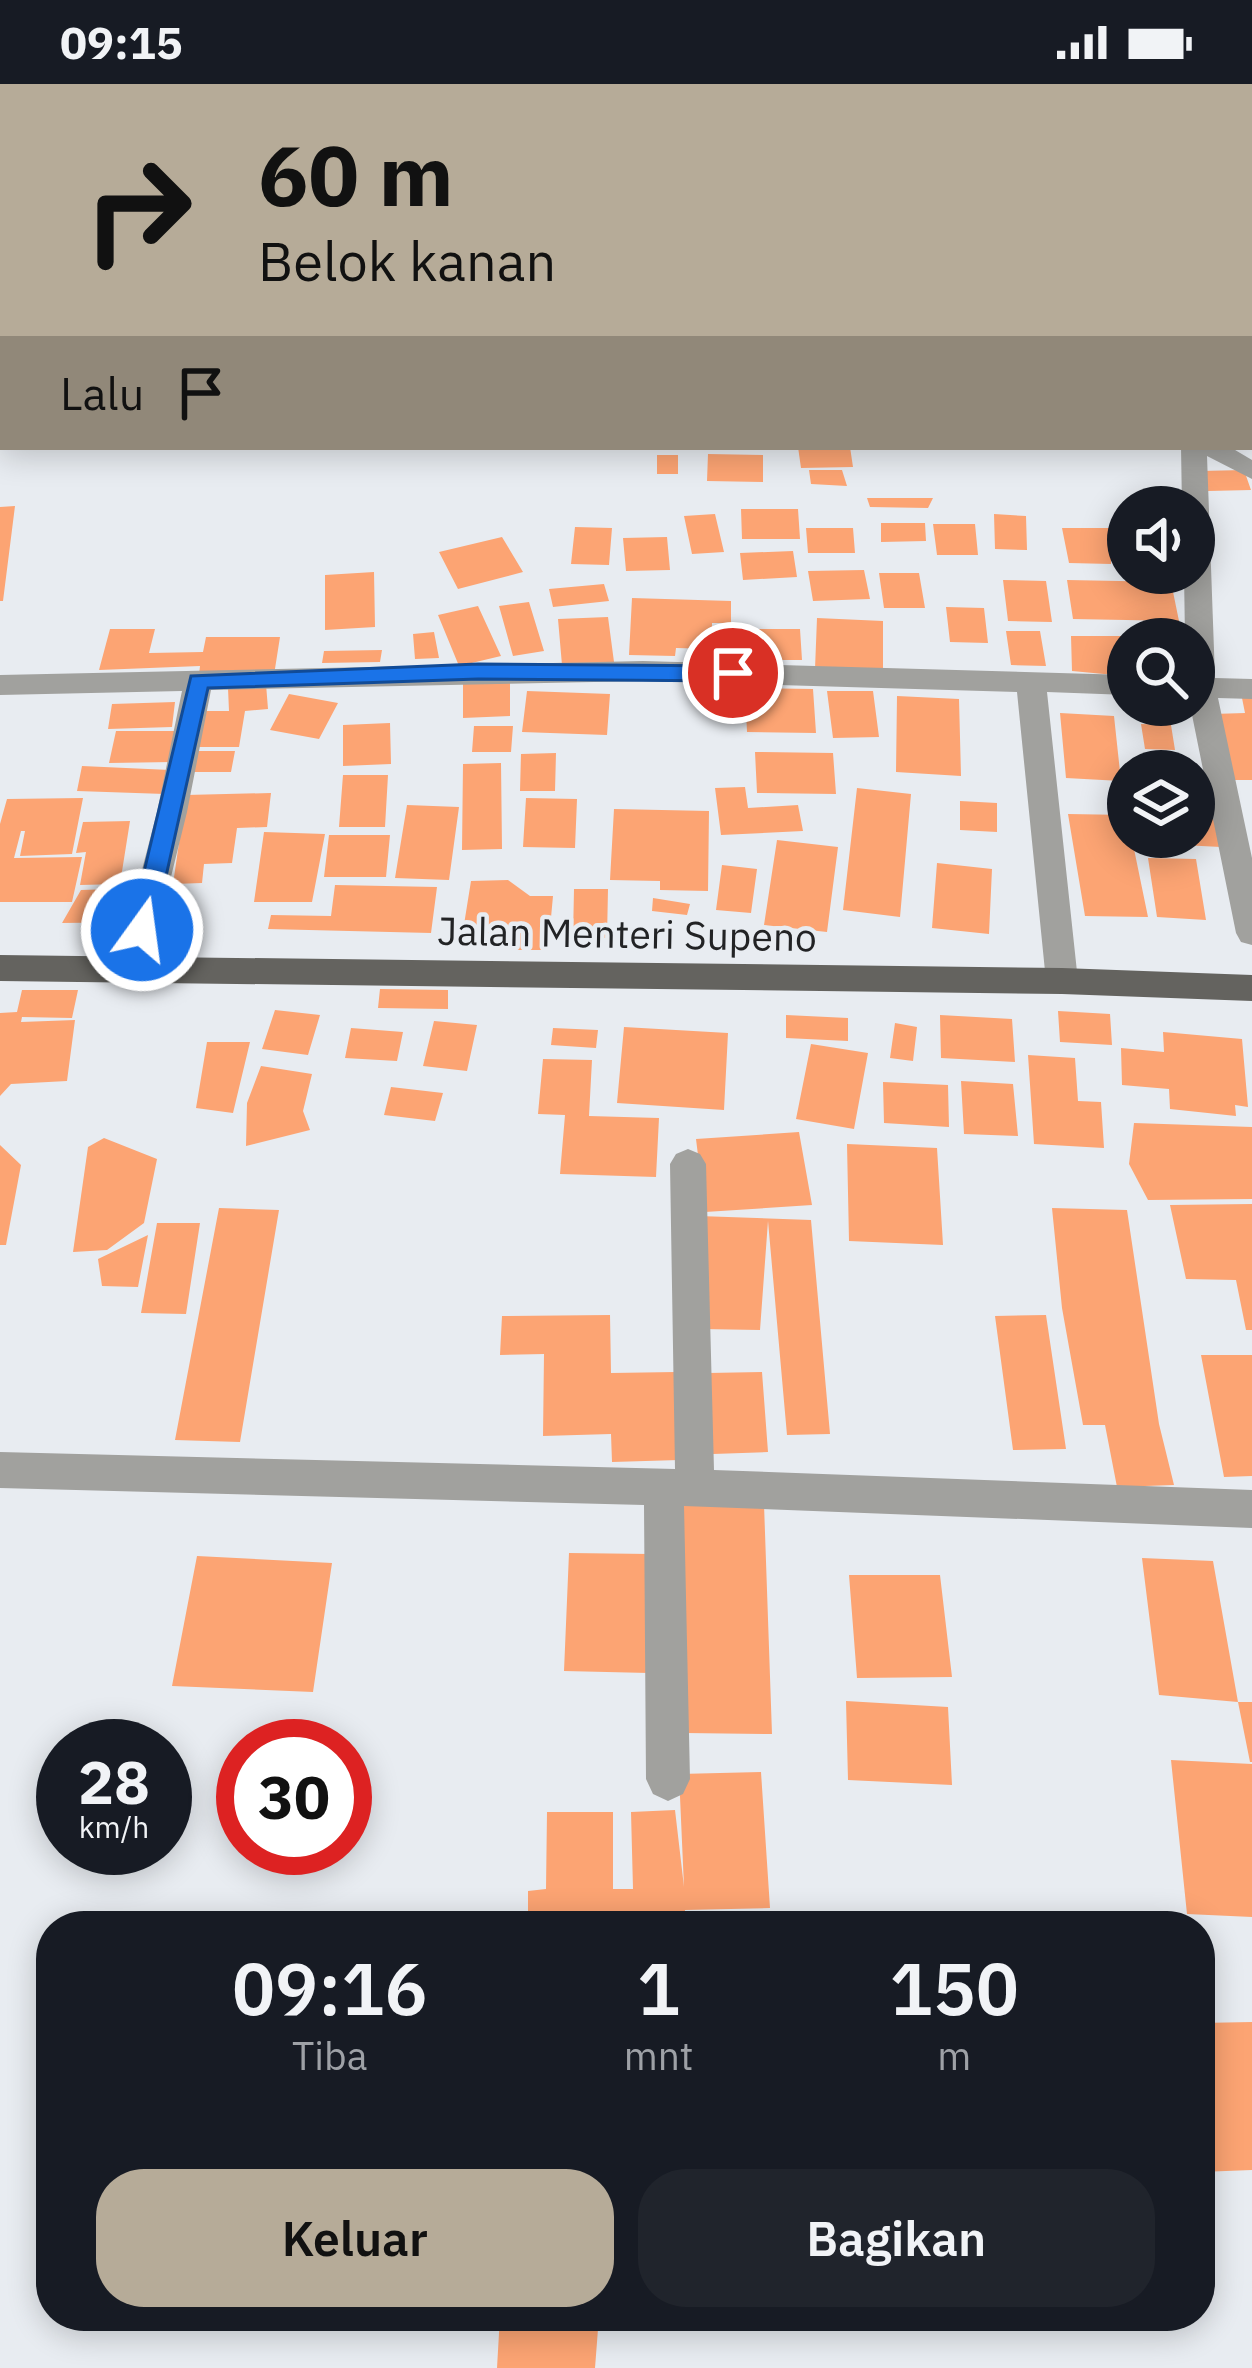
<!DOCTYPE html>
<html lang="id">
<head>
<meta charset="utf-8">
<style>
  :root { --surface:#171b24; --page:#20242c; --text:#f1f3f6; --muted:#9ea1a6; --accent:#b6ab98 }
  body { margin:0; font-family:"IBM Plex Sans",sans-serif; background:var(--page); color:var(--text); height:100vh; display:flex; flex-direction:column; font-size:45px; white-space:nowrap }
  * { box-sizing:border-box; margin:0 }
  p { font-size:39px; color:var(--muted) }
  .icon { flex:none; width:66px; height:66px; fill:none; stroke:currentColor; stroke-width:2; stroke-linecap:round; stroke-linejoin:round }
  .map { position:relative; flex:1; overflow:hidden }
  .drawer { position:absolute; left:36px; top:1827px; width:1179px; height:420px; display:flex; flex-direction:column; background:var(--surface); border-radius:48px; box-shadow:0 6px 30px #0003 }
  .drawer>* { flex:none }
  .banner { position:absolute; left:0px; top:0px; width:1254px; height:366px; box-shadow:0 6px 30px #0003; background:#b6ab98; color:#111; overflow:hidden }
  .tools { position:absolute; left:1107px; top:402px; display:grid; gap:24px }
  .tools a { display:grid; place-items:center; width:108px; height:108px; border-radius:50%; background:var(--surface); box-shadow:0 6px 30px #0003; font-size:60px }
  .speed { position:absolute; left:36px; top:1635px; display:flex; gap:24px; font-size:60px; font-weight:700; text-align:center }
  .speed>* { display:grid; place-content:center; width:156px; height:156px; border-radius:50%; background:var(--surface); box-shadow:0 6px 30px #0003; line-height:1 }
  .speed small { font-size:30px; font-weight:400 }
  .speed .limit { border:18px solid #d22; background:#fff; color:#111 }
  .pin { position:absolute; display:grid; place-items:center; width:102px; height:102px; color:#fff; margin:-51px; border:6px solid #fff; border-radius:50%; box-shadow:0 3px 12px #0007 }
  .me { position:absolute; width:132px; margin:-66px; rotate:14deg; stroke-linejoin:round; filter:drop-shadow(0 0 9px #0008) }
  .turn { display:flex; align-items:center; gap:42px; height:252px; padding:0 60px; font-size:54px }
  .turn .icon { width:156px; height:156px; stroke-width:2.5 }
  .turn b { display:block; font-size:84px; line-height:102px }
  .then { display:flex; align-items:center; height:114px; padding:0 60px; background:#0003; gap:24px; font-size:45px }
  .eta { display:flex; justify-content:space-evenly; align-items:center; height:204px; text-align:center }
  .eta b { font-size:72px; font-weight:600; line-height:84px }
  .action { display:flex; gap:24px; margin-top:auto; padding:24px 60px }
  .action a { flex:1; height:138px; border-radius:48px; background:var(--accent); color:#111; font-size:48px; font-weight:600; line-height:138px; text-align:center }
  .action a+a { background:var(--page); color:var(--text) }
  .status { display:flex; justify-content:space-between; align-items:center; height:84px; padding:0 60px; background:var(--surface); direction:ltr }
  .status svg { height:33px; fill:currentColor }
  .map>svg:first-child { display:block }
  .building { fill:#fca473 }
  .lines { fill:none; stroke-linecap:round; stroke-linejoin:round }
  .minor { fill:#a1a19e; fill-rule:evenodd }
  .major { fill:#64635f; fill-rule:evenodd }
  .route { fill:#1a73e8; stroke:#114b97; stroke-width:3 }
  .labels { text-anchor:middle; stroke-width:9; stroke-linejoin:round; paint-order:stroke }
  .street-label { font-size:39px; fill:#222325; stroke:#e8ecf1 }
</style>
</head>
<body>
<div class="status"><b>09:15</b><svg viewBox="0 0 49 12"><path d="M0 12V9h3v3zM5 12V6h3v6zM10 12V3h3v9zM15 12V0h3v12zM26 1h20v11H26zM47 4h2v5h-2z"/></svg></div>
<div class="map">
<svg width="1252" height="2284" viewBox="0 0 1252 2284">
  <rect width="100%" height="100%" fill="#e8ecf1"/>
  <path class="building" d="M798 363H850L853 383 801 384Z
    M708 370 763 371V398L707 397Z
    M657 371H678V390H657Z
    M809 386H842L847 402 811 400Z
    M1244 386 1251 406 1208 407 1201 387Z
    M867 414H933L928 424 870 423Z
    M15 422 3 517H0V423Z
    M741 425H798L800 455H742Z
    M715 430 724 468 692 470 684 432Z
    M994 430 1026 432 1027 466 995 465Z
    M881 439H925L926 457 881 458Z
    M933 440H975L978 471H937Z
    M575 443 612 444 609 481 571 480Z
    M806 444H853L855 469H808Z
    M1062 444H1126L1128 458 1111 459V480L1069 479Z
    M502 453 523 488 458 505 439 468Z
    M667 453 670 486 626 487 623 454Z
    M793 467 797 493 743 496 740 469Z
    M864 486 870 515 813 517 808 487Z
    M374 488 375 543 325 546V491Z
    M879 489H919L925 524H884Z
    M1003 496 1046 497 1052 538 1008 537Z
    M1067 496 1171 498 1179 537 1073 535Z
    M604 500 609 517 553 523 549 505Z
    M632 514 731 517V539H712V565L676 564 675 572 629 571Z
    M529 518 544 567 513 572 499 522Z
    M478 522 501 572 459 582 438 531Z
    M946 523 984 524 988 559 950 558Z
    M608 533 614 578 562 581 558 535Z
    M817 534 883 537V589L815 585Z
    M110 545H155L149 569 203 568 206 553H280L274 591H199L200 582 99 586Z
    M743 545H800L802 576H745Z
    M1006 547H1040L1046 582 1011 581Z
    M434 548 439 574 415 575 413 550Z
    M1071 552H1128V579H1120L1125 592 1072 587Z
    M382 566 380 578 322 579 324 567Z
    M510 594V632L463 634V596Z
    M266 600 268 625 245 627 239 663H191L197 627H229L228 604Z
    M745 604 813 605 816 649 747 648Z
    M527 607 610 610 607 651 522 648Z
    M827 607H873L879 653 833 654Z
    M1241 609H1252V696H1225L1213 630 1245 629Z
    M289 610 338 619 319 655 270 646Z
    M897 612 959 615 961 692 896 688Z
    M175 618 172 643 108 645 112 620Z
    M1060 629 1114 632 1121 697 1066 694Z
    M390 639 391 680 343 682V641Z
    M1141 640 1171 641 1175 666 1145 665Z
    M474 642H513L511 668H472Z
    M116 647H177L172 678 109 679Z
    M188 667H235L231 688H184Z
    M755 668 833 669 836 710 757 709Z
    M556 669 555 707H520L521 670Z
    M501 679 502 765 462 766 463 680Z
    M82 682 170 686 165 710 77 707Z
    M343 691H388L385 743H339Z
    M745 703 748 724 798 721 803 747 721 751 715 704Z
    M857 704 911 710 900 833 843 826Z
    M271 709 267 743 237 744 232 779 204 780 202 799 173 800 186 711Z
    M83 714 72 770 20 772 25 747H21L14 774 82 773 72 818H0V740L7 715Z
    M526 714 577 715 575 764 523 763Z
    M960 717 997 719V748L960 746Z
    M1194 719 1215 720 1221 763 1143 759 1142 753H1194Z
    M407 721 459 723 449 796 395 794Z
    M614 725 709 727 708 807 660 806V797L610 796Z
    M1068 730 1127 731 1148 833 1085 832Z
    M130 737 120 800 80 801 86 768 76 769 83 738Z
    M264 748 325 750 312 818H254Z
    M329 751H390L386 793H324Z
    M777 756 838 763 827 848 764 841Z
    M1148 774 1196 775 1206 836 1157 833Z
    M937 779 992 785 989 850 932 844Z
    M722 781 757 785 751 829 716 826Z
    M508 796 530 812H553L548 866H514L515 852 462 853 471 797Z
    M335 801 437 803 431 849 268 845 271 831 331 832Z
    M144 804 139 838 62 839 81 806Z
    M574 805H608L607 854H573Z
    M653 814 690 820 687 831 652 827Z
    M380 905 448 906V925L378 924Z
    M22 906H78L72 934 22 933 21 938 75 936 67 997 11 1000 0 1012V929L17 928Z
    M275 926 320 931 308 971 262 965Z
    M1058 927 1110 930 1112 961 1060 958Z
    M786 931 848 934V957L786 954Z
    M940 931 1012 935 1015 978 941 974Z
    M434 937 477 941 467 987 423 982Z
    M895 939 917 943 913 977 890 974Z
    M624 943 728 949 724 1026 617 1019Z
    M351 944 403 948 397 977 345 974Z
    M553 944 598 946 596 964 551 961Z
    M1163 948 1242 955 1248 1023 1235 1021 1236 1032 1170 1025 1169 1005 1122 1001 1121 964 1164 968Z
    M207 958H250L233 1029 196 1024Z
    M811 960 868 969 854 1045 796 1035Z
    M1028 971 1075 974 1078 1017 1101 1018 1104 1064 1034 1060Z
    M543 975 592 976 589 1032 659 1034 656 1093 560 1090 565 1031 538 1030Z
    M261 982 312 990 303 1027 310 1046 246 1062 247 1019Z
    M961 997 1013 1000 1018 1052 964 1050Z
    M883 998 948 1001 949 1043 884 1039Z
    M391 1003 443 1009 435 1037 384 1031Z
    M1134 1039 1252 1043V1115L1148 1116 1129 1080Z
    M799 1048 812 1121 705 1128 696 1055Z
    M104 1054 157 1075 144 1139 107 1166 73 1168 88 1063Z
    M847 1060 937 1064 943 1161 849 1157Z
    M0 1061 21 1081 6 1161H0Z
    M1252 1120V1246H1246L1236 1196 1186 1195 1170 1121Z
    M219 1124 279 1126 240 1358 175 1356Z
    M1052 1124 1127 1126 1159 1340 1174 1401 1117 1403 1105 1341H1083L1062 1224Z
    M699 1132 811 1136 830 1350 787 1351 768 1137 760 1246 701 1245Z
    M157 1139H200L186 1230 141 1229Z
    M148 1151 138 1203 102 1202 98 1175Z
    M610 1231 611 1289 676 1288 679 1376 612 1378 611 1350 543 1352 544 1270 500 1271 502 1232Z
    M1046 1231 1066 1365 1013 1366 995 1232Z
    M1201 1271H1252V1392L1224 1393Z
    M762 1288 768 1368 713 1370 708 1289Z
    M683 1420H764L772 1650 685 1649Z
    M569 1469 651 1470 649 1589 564 1587Z
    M197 1472 332 1479 313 1608 172 1602Z
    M1142 1474 1213 1477 1238 1618 1159 1611Z
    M849 1491H940L952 1593 857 1594Z
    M846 1617 948 1623 952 1701 848 1696Z
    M1238 1618H1252V1678H1250Z
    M1171 1676 1252 1680V1833L1187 1830Z
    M761 1688 770 1824 685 1826 684 1842H528V1807L546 1805 547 1728H613V1805H633L631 1728 675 1726 684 1803 679 1690Z
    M1252 1938V2086L1200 2088V1939Z
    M500 2232H599L595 2284H497Z
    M819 2232H897V2245L819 2235Z"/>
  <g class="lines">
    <path class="minor" d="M1181 363H1230L1252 376V395L1207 372 1215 594 1252 595V615L1218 614 1252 774V861L1241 858 1236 849 1190 621H1194V555H1185L1184 489H1194V423H1182Z
      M643 577 1128 591V611L1047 608 1078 897 1074 906 1062 910 1050 906 1046 897 1017 608 643 597 211 606 187 728 148 886 144 895 132 899 120 895 116 886 157 728 182 607 0 611V591Z
      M688 1065 700 1070 706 1080 714 1386 1252 1406V1444L684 1422 690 1695 683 1710 668 1717 653 1710 646 1695 644 1421 0 1404V1368L675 1385 670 1080 676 1070Z"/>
    <path class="major" d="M0 871 1062 884 1252 891V917L1062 910 0 897Z"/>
  </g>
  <path class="route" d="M478 580 733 582 744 589 733 597 478 595 208 604 154 846 151 853H134L130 846 191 592Z"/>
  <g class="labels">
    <g class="street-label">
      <text transform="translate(627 850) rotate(1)" y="14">Jalan Menteri Supeno</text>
    </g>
  </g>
</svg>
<div class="tools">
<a><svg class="icon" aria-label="sound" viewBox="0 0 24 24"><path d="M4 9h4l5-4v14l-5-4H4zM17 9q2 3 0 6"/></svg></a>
<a><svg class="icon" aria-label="search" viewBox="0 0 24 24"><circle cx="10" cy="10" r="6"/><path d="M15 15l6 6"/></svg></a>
<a><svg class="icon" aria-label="layers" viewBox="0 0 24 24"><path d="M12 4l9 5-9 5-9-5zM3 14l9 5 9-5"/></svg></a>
</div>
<div class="speed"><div>28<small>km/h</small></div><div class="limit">30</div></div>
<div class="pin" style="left:733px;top:589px;background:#d93025"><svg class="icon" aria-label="arrive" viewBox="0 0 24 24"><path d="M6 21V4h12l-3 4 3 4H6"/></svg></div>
<svg class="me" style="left:142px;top:846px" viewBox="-20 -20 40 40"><circle r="17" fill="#1a73e8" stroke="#fff" stroke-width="3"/><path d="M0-11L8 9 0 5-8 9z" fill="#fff"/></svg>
<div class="banner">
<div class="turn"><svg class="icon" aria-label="right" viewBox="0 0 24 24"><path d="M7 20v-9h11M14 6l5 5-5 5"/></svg><div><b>60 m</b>Belok kanan</div></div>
<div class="then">Lalu<svg class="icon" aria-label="arrive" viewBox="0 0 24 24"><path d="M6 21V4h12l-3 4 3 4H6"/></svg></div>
</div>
<section class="drawer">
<div class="eta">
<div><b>09:16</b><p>Tiba</p></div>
<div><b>1</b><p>mnt</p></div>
<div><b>150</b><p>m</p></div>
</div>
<div class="action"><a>Keluar</a><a>Bagikan</a></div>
</section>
</div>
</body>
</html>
